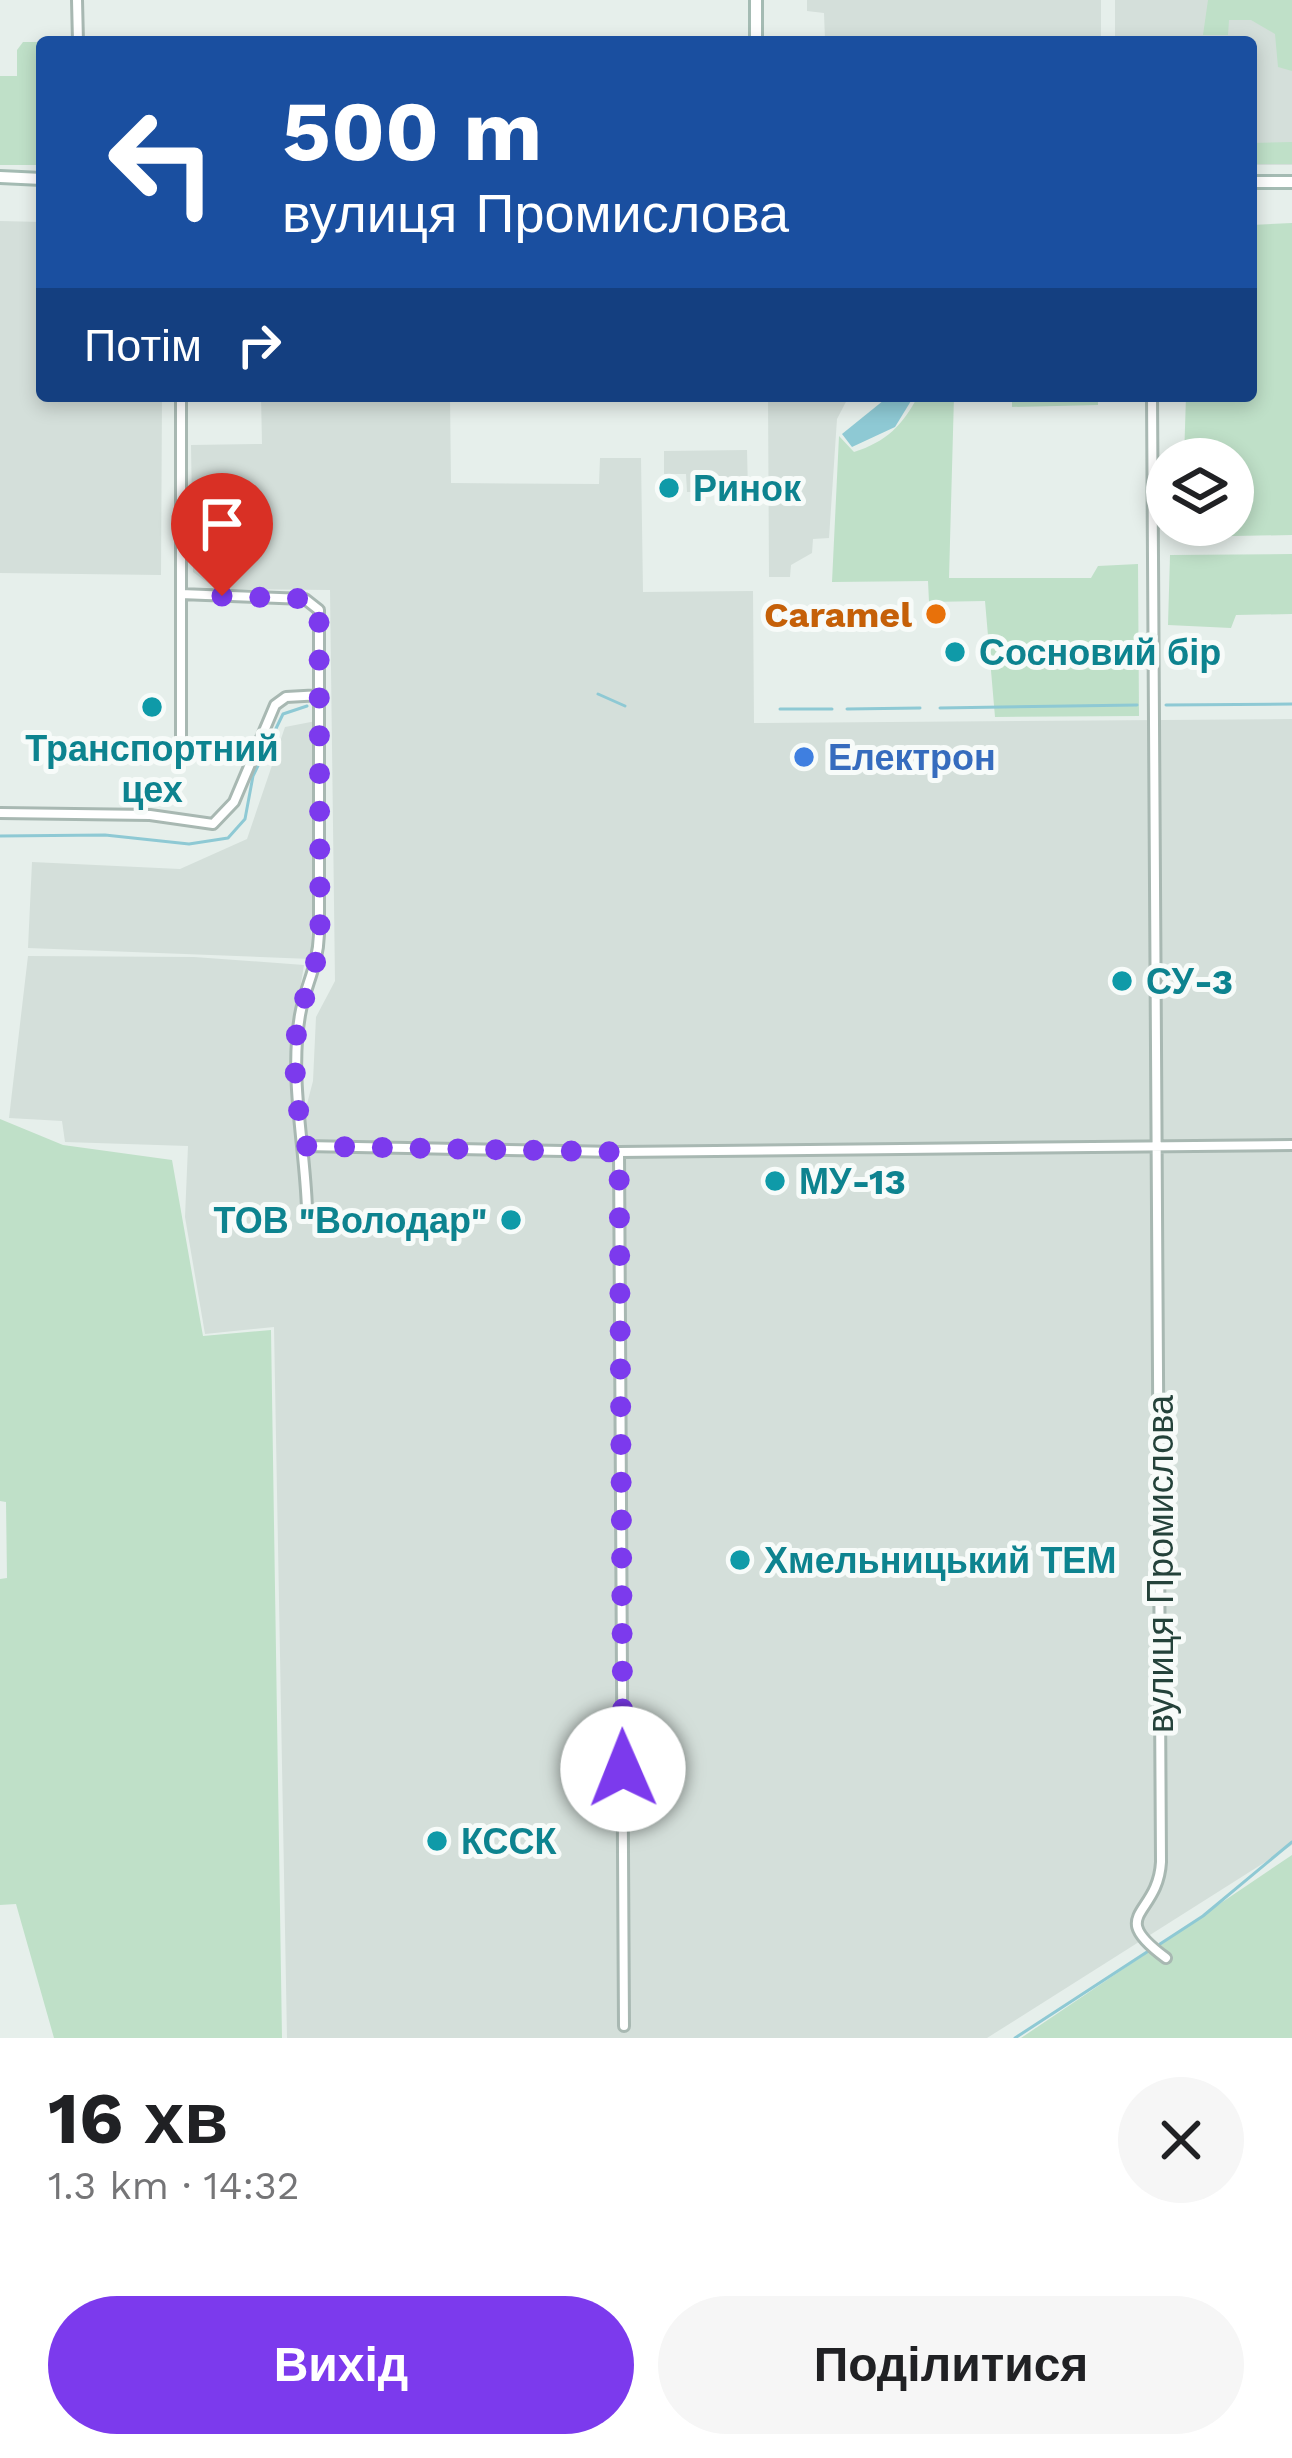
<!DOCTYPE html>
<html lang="uk">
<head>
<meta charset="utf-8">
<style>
  :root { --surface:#fff; --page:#f6f6f6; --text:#202124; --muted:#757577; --accent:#7c3aed }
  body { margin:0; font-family:"Work Sans",sans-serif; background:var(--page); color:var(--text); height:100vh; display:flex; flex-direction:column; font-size:45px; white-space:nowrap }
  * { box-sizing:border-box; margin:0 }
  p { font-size:39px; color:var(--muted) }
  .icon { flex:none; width:66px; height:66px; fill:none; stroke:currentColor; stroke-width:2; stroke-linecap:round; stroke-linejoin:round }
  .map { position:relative; height:2038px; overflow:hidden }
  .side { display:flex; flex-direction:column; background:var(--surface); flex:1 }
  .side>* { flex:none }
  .banner { position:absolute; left:36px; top:36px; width:1221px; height:366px; border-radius:12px; box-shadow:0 6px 18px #0003; background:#1a4fa0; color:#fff; overflow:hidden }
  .buttons { position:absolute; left:1146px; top:438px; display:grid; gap:24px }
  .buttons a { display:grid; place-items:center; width:108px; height:108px; border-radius:50%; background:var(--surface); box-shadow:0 6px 18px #0003; font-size:60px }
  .pin { position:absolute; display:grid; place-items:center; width:102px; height:102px; color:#fff; margin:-123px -51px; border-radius:50% 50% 50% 0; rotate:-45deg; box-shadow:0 0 12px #0007 }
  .pin .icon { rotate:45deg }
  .me { position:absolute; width:132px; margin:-66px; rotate:359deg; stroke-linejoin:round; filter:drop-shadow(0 0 9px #0008) }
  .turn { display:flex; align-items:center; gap:42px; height:252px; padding:0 48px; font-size:54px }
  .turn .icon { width:156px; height:156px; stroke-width:2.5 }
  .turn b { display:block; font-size:84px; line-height:102px }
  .then { display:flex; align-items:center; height:114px; padding:0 48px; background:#0003; gap:24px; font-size:45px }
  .round { display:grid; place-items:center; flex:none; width:126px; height:126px; border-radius:63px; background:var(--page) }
  .summary { display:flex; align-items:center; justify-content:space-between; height:204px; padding:0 48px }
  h1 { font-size:72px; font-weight:700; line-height:90px }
  .action { display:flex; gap:24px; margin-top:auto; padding:24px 48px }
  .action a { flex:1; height:138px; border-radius:72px; background:var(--accent); color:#fff; font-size:48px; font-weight:700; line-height:138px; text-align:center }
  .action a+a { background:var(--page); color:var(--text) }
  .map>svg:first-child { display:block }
  .built { fill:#d4dfda }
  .green { fill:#bfe0c8 }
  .water { fill:#8ec9d4 }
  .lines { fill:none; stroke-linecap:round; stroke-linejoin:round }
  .stream { stroke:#8ec9d4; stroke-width:3 }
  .street-casing { stroke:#a8b8b2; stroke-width:14 }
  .secondary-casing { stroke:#a4bbb3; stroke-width:16 }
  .street { stroke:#fff; stroke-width:8 }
  .secondary { stroke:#fff; stroke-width:10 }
  .route { stroke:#7c3aed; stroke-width:21; stroke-dasharray:0 37.8 }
  .culture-dot { fill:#0f9aa8; stroke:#f7fbf9; stroke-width:4.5 }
  .food-dot { fill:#e8710a; stroke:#f7fbf9; stroke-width:4.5 }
  .shop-dot { fill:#3f7fe0; stroke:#f7fbf9; stroke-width:4.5 }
  .labels { text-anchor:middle; stroke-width:10; stroke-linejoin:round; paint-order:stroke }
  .culture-label { font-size:36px; font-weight:bold; fill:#0d838f; stroke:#f7fbf9; text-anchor:start }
  .food-label { font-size:36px; font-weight:bold; fill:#c56008; stroke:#f7fbf9; text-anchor:end }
  .shop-label { font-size:36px; font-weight:bold; fill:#366cbe; stroke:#f7fbf9; text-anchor:start }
  .street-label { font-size:36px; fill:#24423a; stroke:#f7fbf9 }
</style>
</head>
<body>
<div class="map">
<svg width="1292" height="2038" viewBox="0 0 1292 2038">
  <rect width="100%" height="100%" fill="#e6efeb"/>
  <path class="built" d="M807 0H1101V42H808L825 40 824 13 807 11Z
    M1115 0H1292V165H1251V42L1115 40Z
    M0 221 42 222V396H162L161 575 0 573Z
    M261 396H450L451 483 599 484 600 458H641L643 592 753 591 754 723 1292 719V1845L987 2038H287L274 1327 205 1334 185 1217 188 1146 65 1142 62 1121 9 1118 28 956 194 957 304 965 295 1020V1150L313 1081 316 1017 335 981 330 590 216 589 193 572 191 445 262 444Z
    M768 396H849L837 419 829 538 813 539 812 553 791 565 790 577H769Z
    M747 450 748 491 687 492 686 474H664V451Z
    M316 721 311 959 28 948 32 862 180 869 247 839 285 727Z"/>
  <path class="green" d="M1208 0H1292V71L1278 67 1275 34 1251 20H1229L1228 35H1203Z
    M1036 36 1052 42H934Z
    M23 42H64H42V165H0V76H17V50Z
    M1292 142V164H1251V143Z
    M1292 223V535L1183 537V525H1233V459H1184L1186 396H1251V225Z
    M918 396H954L949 578H1091L1098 566 1138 564 1139 716 995 717 985 601 929 602 928 581 832 582 839 436 854 452C886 442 903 425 918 396Z
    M1012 396H1098V405L1012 407Z
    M1292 554V614L1236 615 1231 628 1168 625 1170 555Z
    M0 1119 63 1145 172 1160 203 1336 271 1330 282 2038H54L16 1904 0 1905V1579L7 1578 6 1502 0 1501Z
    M1292 1855V2038H1021Z"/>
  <path class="water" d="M889 396H914L895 427 852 447 842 434Z"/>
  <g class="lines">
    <path class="stream" d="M598 694 625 706
      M1166 705 1292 704
      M940 708 1137 705
      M780 709H832
      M847 709 920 708
      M0 836 105 835 189 844 228 838 245 819 253 776 283 714 307 706
      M1160 1944 1203 1916 1292 1842
      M1015 2038 1150 1950"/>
    <defs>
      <path id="street" d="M77 0 78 42
        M1152 396 1161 1862C1158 1917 1105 1913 1166 1958
        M181 594 305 599 319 610V934C318 967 305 986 300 1015 289 1079 305 1145 307 1209
        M181 742V396
        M0 813 150 815 213 824 234 802 275 705 286 697 322 695
        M305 1146 619 1152 624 2026
        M619 1152 1292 1145"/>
      <path id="secondary" d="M756 42V0
        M0 177 42 179
        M1251 182H1292"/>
    </defs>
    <use href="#street" class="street-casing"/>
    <use href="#secondary" class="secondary-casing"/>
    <use href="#street" class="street"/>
    <use href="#secondary" class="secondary"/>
  </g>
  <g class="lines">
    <path class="route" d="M222 596 309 599 319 614 320 934C318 963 309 983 301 1010 290 1050 296 1106 305 1146L619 1152 623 1769"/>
  </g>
  <g class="culture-dot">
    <circle cx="669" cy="488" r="12"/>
    <circle cx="955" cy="652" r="12"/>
    <circle cx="152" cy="707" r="12"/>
    <circle cx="1122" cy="981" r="12"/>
    <circle cx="775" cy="1181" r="12"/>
    <circle cx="511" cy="1220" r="12"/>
    <circle cx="740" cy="1560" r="12"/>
    <circle cx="437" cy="1841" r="12"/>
  </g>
  <circle class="food-dot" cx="936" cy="614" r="12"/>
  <circle class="shop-dot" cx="804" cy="757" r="12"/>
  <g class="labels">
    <g class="culture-label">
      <text x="693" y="501">Ринок</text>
      <text x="979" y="665">Сосновий бір</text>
      <text x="152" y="761" text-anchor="middle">Транспортний<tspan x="152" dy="41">цех</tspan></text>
      <text x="1146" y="994">СУ-3</text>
      <text x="799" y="1194">МУ-13</text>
      <text x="487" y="1233" text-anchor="end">ТОВ "Володар"</text>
      <text x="764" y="1573">Хмельницький ТЕМ</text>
      <text x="461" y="1854">КССК</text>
    </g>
    <g class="food-label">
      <text x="912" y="627">Caramel</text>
    </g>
    <g class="shop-label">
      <text x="828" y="770">Електрон</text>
    </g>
    <g class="street-label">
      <text transform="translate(1160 1564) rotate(-90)" y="13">вулиця Промислова</text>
    </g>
  </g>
</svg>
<div class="buttons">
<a><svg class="icon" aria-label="layers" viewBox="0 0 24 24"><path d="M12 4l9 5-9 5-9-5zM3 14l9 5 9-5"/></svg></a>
</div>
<div class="pin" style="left:222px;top:596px;background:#d93025"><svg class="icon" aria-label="arrive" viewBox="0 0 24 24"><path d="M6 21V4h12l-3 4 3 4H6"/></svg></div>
<svg class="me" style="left:623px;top:1769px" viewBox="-20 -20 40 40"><circle r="19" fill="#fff"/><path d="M0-13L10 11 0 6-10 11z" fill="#7c3aed"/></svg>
<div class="banner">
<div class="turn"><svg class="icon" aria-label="left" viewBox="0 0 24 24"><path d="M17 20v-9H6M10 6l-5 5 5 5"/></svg><div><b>500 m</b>вулиця Промислова</div></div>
<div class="then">Потім<svg class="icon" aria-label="right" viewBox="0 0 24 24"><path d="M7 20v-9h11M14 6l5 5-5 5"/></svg></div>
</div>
</div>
<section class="side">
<div class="summary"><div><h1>16 хв</h1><p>1.3 km · 14:32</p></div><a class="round"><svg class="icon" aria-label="close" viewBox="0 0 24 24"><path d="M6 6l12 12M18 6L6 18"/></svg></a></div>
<div class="action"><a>Вихід</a><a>Поділитися</a></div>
</section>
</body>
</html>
